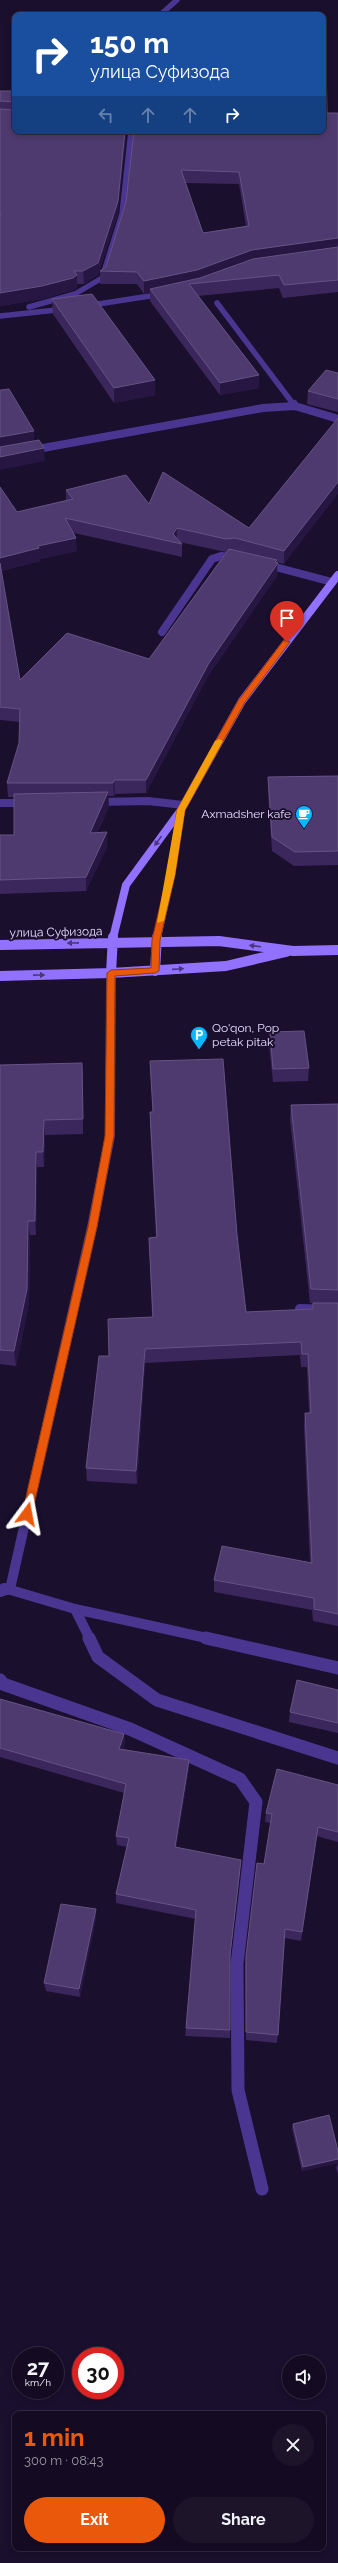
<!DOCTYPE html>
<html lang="en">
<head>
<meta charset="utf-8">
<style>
  :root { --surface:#140b22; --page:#1d142a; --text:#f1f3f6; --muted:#9d9ba5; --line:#332b40; --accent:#ea580c }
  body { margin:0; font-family:Raleway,sans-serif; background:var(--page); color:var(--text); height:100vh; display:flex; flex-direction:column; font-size:15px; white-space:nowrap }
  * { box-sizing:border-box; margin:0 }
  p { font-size:13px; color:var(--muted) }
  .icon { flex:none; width:22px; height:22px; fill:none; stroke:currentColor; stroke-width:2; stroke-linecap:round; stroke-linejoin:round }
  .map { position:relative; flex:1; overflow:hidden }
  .sheet { position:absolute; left:12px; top:2411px; width:314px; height:140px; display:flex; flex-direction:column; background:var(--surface); border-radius:8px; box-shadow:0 2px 6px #0003,0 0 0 1px var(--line) }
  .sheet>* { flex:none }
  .guide { position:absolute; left:12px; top:12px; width:314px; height:122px; border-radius:8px; box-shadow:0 2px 6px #0003,0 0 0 1px var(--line); background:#1a4fa0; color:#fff; overflow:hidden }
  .fabs { position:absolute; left:282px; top:2355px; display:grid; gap:8px }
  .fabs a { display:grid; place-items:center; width:44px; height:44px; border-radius:50%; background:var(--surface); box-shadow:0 2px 6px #0003,0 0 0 1px var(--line); font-size:20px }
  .speed { position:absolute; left:12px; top:2347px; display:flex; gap:8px; font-size:20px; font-weight:700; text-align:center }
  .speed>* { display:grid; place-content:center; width:52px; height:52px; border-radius:50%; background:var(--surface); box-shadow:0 2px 6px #0003,0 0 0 1px var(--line); line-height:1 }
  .speed small { font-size:10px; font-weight:400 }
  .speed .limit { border:6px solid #d22; background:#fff; color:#111 }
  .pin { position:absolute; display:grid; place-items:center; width:34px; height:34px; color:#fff; margin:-41px -17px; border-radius:50% 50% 50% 0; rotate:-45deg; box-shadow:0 0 4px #0007 }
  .pin .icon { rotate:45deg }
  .me { position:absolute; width:44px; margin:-22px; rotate:13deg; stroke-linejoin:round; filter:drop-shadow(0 0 3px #0008) }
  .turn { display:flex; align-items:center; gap:14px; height:84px; padding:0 12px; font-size:18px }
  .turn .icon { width:52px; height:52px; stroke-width:2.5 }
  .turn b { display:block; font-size:28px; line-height:34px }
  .lanes { display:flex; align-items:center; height:38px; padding:0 12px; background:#0003; justify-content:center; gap:20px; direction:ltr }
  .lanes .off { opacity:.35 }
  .round { display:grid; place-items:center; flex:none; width:42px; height:42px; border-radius:21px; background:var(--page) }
  .summary { display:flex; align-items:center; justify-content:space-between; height:68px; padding:0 12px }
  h1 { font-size:24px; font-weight:700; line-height:30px; color:var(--accent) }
  .cta { display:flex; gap:8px; margin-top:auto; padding:8px 12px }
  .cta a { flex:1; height:46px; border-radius:24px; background:var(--accent); color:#fff; font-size:16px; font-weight:700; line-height:46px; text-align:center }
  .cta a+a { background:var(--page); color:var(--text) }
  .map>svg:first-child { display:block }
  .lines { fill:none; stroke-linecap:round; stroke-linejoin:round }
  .lane-far2 { stroke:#4a3690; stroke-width:5.5 }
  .lane-far1 { stroke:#4a3690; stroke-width:8 }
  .lane { stroke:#4a3690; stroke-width:10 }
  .street-far3 { stroke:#4a3690; stroke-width:5.5 }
  .street-far2 { stroke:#4a3690; stroke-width:8 }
  .street-far1 { stroke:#4a3690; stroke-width:10 }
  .street { stroke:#4a3690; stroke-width:13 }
  .secondary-far1 { stroke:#9072ff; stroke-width:8 }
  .secondary { stroke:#9072ff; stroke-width:10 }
  .wall { fill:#3c275c; fill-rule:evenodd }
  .shaded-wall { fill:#271542 }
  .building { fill:#4e3a6e; stroke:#665384; fill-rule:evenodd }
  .oneway { fill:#493781 }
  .route { fill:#ea580c; stroke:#983908 }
  .slow { fill:#f59e0b }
  .labels { text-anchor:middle; stroke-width:4; stroke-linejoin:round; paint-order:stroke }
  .poi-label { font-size:12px; fill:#e6dbff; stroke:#1a0f2d; text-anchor:end }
  .street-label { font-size:12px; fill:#e6dbff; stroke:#1a0f2d }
</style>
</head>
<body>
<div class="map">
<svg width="338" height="2563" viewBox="0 0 338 2563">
  <rect width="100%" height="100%" fill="#1a0f2d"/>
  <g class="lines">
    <path class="lane-far2" d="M217 303 294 405"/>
    <path class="lane-far1" d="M294 404 295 406
      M264 564 332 582
      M162 632 212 559 221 556 237 557
      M96 802 148 801 183 805
      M0 803H28"/>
    <path class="lane" d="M300 1309 338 1310"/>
    <path class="street-far3" d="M160 15 177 0
      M85 306 163 294
      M29 307 75 294 102 278 122 214 131 131
      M0 316 66 309"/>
    <path class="street-far2" d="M32 450 263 408 295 406 338 419"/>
    <path class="street-far1" d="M4 1588 75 1609 211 1639
      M0 1592 10 1589 92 1227 110 1136 111 973
      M75 1609 90 1639"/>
    <path class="street" d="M89 1638 98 1657 157 1700 338 1758
      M206 1638 338 1668
      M0 1680 3 1684 130 1729 240 1779 256 1802 237 1964 238 2090 262 2189"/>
    <path class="secondary-far1" d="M113 938 126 885 181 810 242 701 338 575
      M157 938 171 875 181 811"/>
    <path class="secondary" d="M0 945 219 941 293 951 338 950
      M155 971 157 937
      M111 973 113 937
      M0 976 111 973 226 966 286 952"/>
  </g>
  <path class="wall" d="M0 91H15V131L118 213 98 275 84 284H77V288L73 290 42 299 0 306Z
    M327 113H338V292L283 298 279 288 198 296 259 375V388L220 395 150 301V293L144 294 137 284H100V271L106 267 126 202 134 131ZM185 183 239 184 246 226 203 233Z
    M52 299 155 395 114 403 53 314Z
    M338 373V412L307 404 308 391Z
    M338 418 284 564 277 562 278 563 277 576 208 676 146 793 115 794 114 796H108L109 807 97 833 107 847 86 891 0 894V835H14V797H8L7 783 19 743 20 722 0 720V487L17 512 66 500V490L149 504 249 528ZM74 533 182 557V544L179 542 226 552 149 659 20 680 1 571 40 561V559L77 551Z
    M338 776V865L294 866 272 851 268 791V777Z
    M270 1032 309 1068 308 1081 273 1082 269 1045Z
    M150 1061 237 1235 246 1312 312 1309 313 1303H310L290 1119 291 1105 338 1104V1626L313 1621 312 1610 214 1592V1580L310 1563 304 1426 305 1413H309L307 1367H301L300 1355 145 1363 137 1484 87 1481 86 1468 109 1356 152 1317 149 1238 156 1237 150 1126V1112H153Z
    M82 1063 83 1078V1134L45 1135 44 1167H37L36 1235H30L29 1303 16 1366 0 1364V1065Z
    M338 1690V1733L289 1722 290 1712Z
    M0 1699 124 1734 125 1744 123 1749 189 1760V1769L176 1847 240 1869 230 1958V2038L185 2036 186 2028 196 1919 116 1903V1894L127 1847 117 1845 116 1836 124 1793 0 1757Z
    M338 1785V1842L317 1836 301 1941 285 1938 277 2043 246 2040 245 1964 246 1956 264 1864 271 1823 265 1822 266 1813Z
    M96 1918 80 1997 46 1991 44 1983Z
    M293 2124 338 2151V2174L336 2168 338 2163 302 2171 292 2128Z"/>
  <path class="shaded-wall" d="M125 131H127L118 213 98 275 84 284 83 271Z
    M338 238 337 251 197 283 150 289V293L144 294V281L252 250Z
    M77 275V288L73 290 42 299 0 306V293Z
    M259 375V388L220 395V383Z
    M155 380V395L114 403V388Z
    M34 431V444L0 450V437Z
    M44 448 45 461 0 470V457Z
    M338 482V494L284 564V551Z
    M177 528V541L173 534Z
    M76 538 77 551 40 559V561L0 571V558L38 546Z
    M277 560V576L208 676 146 793V780L209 663Z
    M114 780 115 794 114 796 113 783Z
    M108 792 109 807 90 847V833Z
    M107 832V847L86 891V877Z
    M82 1063 83 1078V1134V1119Z
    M44 1120 45 1135 44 1167 43 1152Z
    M36 1152 37 1167 36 1235 35 1221Z
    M28 1221 30 1235 29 1303 16 1366 14 1351Z
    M145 1349V1363L137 1484 136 1471Z
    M124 1734 125 1744 120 1759 119 1749Z
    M189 1760V1769L175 1856V1847Z
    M96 1909V1918L80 1997 79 1989Z
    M338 2159V2163L302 2171 303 2167Z"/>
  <path class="building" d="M323 57H326L327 113H338V238L252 250 197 270 144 281 137 272 100 271 106 267 126 202 134 131H323ZM181 170 239 172 249 226 203 233Z
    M0 91H15V102L0 101Z
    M0 109 14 110H15V131H125L118 201 98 263 83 271H74L77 275 73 278 42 286 0 293V217L1 213H0Z
    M338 247V280L284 285 279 275 189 284 259 375 220 383 150 289 200 278 253 259Z
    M92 294 155 380 114 388 52 299Z
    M326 370 338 373V399L308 391Z
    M9 389 34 431 0 437V390H1Z
    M338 418V482L284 551 235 538 226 539 177 528 173 534 182 544 65 518 76 538 38 546 39 548 0 558V487L17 512 73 499 66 490 126 475 149 504 163 472 249 528Z
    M39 440 44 448 0 457V447Z
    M229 549 277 560 275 562 278 563 209 663 146 780H114L113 783H7L19 743 20 709 0 707V563L20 680 67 633 149 659Z
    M338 776V851L295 852 272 837 268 777Z
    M108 792 90 833 107 832 86 877 0 880V835H14V794Z
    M304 1031 309 1068 273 1069 270 1032Z
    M223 1059 237 1235 246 1312 313 1309V1303H338V1614L314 1609V1598L214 1580 222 1546 312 1563 305 1413H311L308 1354H302L301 1342 145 1349 136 1471 86 1468 99 1356H109L108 1319 153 1317 149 1238 157 1237 150 1112H153L150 1061Z
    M82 1063 83 1119 44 1120 43 1152H36L35 1221H28L27 1289 14 1351 0 1350V1065Z
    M338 1104V1290L311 1289 291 1105Z
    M297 1680 338 1690V1723L290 1712Z
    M0 1699 124 1734 119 1749 189 1760 175 1847 241 1860 230 1955V2030L186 2028 196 1910 116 1894 129 1838 116 1836 126 1784 0 1748Z
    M277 1769 338 1785V1832L318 1827 302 1932 285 1929 278 2035 246 2032V1956L257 1863 264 1864 272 1814 266 1813Z
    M61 1904 96 1909 79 1989 44 1983Z
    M329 2115 338 2151V2159L303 2167 293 2124Z"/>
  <defs><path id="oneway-solid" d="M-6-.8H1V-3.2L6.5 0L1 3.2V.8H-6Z"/></defs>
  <g class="oneway">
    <use href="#oneway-solid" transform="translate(158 841) rotate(126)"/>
    <use href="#oneway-solid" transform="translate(73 943) rotate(179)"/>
    <use href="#oneway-solid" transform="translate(255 946) rotate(-173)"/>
    <use href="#oneway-solid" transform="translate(178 969) rotate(-4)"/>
    <use href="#oneway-solid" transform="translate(39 975) rotate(-1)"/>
  </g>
  <path class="route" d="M284 640 290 642 245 702 185 810 175 875 160 940 159 971 155 973 115 976 114 1136 97 1227 32 1514 27 1518 22 1514 88 1227 105 1136 107 973 111 970 151 968 152 940 167 875 177 810 238 701Z"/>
  <path class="slow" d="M219 739 223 741 185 810 175 875 164 921 157 923 177 810 215 741Z"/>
  <defs>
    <symbol id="cafe-pin" viewBox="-11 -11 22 30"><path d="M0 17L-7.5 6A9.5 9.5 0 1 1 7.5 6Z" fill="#07b8ff" stroke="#1a0f2d"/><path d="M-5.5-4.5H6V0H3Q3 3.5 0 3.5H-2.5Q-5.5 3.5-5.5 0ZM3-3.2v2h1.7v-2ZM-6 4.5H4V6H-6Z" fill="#fff"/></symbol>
    <symbol id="parking-pin" viewBox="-11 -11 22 30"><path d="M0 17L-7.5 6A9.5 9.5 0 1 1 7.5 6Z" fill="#07b8ff" stroke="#1a0f2d"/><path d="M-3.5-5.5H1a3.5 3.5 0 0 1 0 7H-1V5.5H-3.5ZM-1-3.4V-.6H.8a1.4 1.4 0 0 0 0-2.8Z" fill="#fff"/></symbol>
  </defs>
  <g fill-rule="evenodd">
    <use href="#cafe-pin" x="294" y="804" width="20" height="27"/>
    <use href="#parking-pin" x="189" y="1025" width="20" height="27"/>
  </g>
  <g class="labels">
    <g class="poi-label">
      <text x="291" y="818">Axmadsher kafe</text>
      <text x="212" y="1032" text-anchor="start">Qo'qon, Pop<tspan x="212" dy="14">petak pitak</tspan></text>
    </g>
    <g class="street-label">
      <text transform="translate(56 932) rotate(-1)" y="4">улица Суфизода</text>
    </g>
  </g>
</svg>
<div class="fabs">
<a><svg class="icon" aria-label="sound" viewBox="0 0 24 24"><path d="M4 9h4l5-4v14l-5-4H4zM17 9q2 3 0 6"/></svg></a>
</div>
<div class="speed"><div>27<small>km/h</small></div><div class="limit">30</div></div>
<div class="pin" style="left:287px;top:642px;background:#d93025"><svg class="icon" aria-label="arrive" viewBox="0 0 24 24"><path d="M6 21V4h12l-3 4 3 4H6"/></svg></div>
<svg class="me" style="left:27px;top:1514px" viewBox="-20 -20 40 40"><path d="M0-17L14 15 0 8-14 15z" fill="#ea580c" stroke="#fff" stroke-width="4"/></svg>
<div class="guide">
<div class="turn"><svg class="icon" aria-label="right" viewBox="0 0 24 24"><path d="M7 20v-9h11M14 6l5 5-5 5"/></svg><div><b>150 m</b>улица Суфизода</div></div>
<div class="lanes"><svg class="icon off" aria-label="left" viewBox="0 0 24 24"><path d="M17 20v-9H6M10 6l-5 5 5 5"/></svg><svg class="icon off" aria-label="ahead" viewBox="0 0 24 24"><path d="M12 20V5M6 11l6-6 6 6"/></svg><svg class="icon off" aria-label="ahead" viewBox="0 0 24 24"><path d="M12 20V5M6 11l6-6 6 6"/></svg><svg class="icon" aria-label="right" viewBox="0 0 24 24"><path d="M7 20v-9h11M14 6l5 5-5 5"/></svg></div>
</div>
<section class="sheet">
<div class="summary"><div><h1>1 min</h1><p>300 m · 08:43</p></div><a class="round"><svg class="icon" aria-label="close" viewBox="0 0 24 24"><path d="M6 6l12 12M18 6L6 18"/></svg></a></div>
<div class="cta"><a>Exit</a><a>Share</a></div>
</section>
</div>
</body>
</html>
